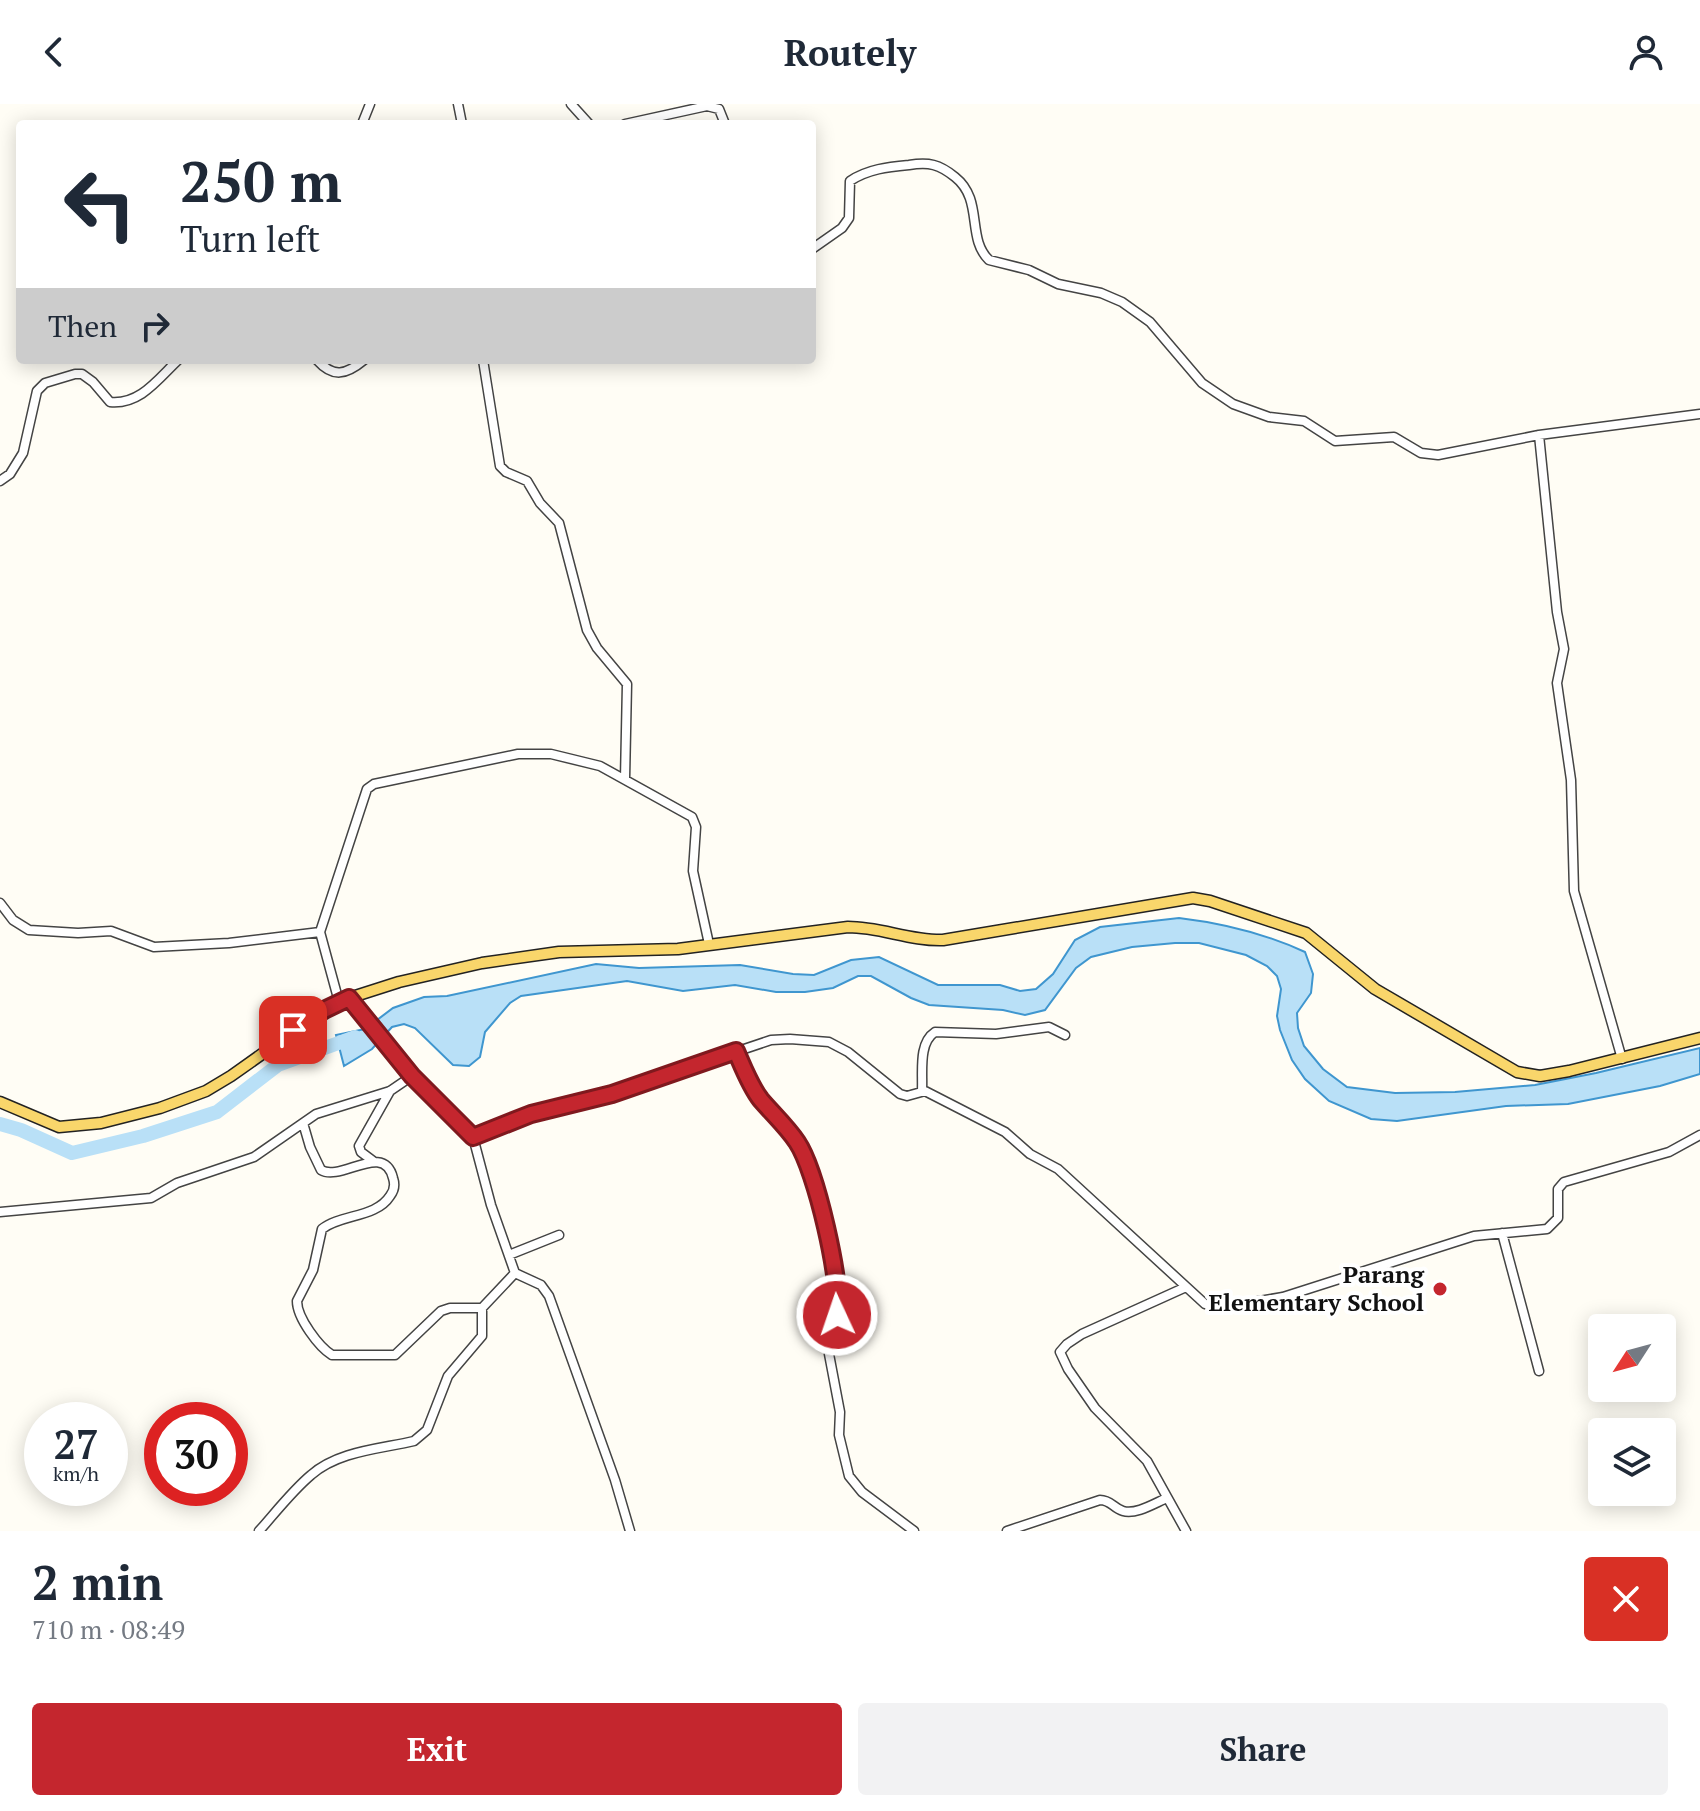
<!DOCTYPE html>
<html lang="en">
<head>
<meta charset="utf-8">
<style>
  :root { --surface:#fff; --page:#f2f2f3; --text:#1f2937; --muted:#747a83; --accent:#c4262e }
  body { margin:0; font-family:"PT Serif",serif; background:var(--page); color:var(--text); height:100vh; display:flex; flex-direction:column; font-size:30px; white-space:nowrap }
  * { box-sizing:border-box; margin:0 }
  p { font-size:26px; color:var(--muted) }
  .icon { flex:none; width:44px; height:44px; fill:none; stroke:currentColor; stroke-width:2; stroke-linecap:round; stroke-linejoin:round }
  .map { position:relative; height:1427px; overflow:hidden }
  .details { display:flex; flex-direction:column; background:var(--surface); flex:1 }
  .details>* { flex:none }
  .top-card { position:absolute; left:16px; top:16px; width:800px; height:244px; border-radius:8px; box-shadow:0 4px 20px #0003; background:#fff; color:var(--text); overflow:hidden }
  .needle { width:52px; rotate:234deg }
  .buttons { position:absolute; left:1588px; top:1210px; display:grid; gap:16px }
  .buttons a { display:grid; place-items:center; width:88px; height:88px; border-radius:8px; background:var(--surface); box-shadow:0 4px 20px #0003; font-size:40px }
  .speed { position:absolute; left:24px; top:1298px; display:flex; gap:16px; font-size:40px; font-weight:700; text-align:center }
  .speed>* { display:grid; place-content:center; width:104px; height:104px; border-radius:50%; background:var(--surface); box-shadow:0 4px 20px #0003; line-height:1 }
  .speed small { font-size:20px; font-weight:400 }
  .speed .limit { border:12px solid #d22; background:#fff; color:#111 }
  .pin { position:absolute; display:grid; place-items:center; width:68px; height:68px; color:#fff; margin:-34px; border-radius:16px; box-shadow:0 4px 12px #0006 }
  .me { position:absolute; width:88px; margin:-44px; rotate:357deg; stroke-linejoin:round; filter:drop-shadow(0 0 6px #0008) }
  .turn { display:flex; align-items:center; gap:28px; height:168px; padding:0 32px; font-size:36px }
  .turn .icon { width:104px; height:104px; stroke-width:2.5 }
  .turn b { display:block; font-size:56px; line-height:68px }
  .then { display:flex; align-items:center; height:76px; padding:0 32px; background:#0003; gap:16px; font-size:30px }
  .round { display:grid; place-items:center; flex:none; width:84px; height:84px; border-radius:8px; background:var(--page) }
  .summary { display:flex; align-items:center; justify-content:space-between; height:136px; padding:0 32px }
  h1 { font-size:48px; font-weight:700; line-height:60px }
  .cta { display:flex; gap:16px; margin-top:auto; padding:16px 32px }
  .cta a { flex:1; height:92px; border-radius:8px; background:var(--accent); color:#fff; font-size:32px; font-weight:700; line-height:92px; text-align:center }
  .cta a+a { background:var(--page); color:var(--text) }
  header { display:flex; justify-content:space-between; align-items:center; height:104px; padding:0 32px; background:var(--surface); font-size:36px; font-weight:700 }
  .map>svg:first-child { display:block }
  .water { fill:#b9e0f7; stroke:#3f96cf; stroke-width:2 }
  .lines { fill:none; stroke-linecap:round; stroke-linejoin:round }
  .river { stroke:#b9e0f7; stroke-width:14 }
  .minor-casing { stroke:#444; stroke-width:11 }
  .major-casing { stroke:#222; stroke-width:13 }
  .minor { stroke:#fff; stroke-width:8 }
  .major { stroke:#f9d66b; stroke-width:10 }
  .route-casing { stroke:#7f191e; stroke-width:20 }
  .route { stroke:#c4262e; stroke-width:14 }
  .poi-dot { fill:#c4262e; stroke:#fff; stroke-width:3 }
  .labels { text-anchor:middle; stroke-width:8; stroke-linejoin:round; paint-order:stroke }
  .poi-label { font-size:24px; font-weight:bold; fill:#111; stroke:#fff; text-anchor:end }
</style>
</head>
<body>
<header><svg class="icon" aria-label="back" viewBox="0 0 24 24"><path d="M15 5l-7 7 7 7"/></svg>Routely<svg class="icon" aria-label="person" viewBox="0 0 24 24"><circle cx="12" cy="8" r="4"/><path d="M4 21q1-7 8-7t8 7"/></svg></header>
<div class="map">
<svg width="1700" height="1427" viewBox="0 0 1700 1427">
  <rect width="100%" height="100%" fill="#fffdf5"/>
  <path class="water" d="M1179 814C1221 819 1266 830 1305 848L1313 870 1311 889 1297 909 1298 924 1304 942 1323 965 1347 983 1395 989 1455 988 1535 981 1596 969 1700 944V970L1660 982 1568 1000 1506 1002 1397 1017 1371 1015 1329 997 1305 975 1292 956 1280 926 1277 912 1281 885 1277 872 1267 862 1246 851 1199 839H1175L1132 843 1091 853 1076 864 1045 906 1025 911 1003 906 929 901 911 894 871 872H858L833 884 805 888H776L735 881 683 887 627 877 521 892 510 899 485 928 480 953 469 962 453 961 415 924 404 920 392 923 372 945 344 962 336 931 365 925 393 904 424 893 447 892 596 860 639 864 740 861 793 870 814 871 851 856 879 853 938 881H1000L1020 887 1036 885 1053 870 1075 836 1100 823Z"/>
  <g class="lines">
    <path class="river" d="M0 1020 21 1026 72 1049 143 1032 217 1008 278 961 355 933"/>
    <defs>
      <path id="minor" d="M458 0 462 20
        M571 0 589 20
        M362 20 370 0
        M625 20 707 2 719 5 725 20
        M812 145 842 124 849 114 850 77C868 65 888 63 909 61 929 58 939 60 955 73 984 96 966 134 989 156L1029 166 1058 180 1101 189 1122 198 1150 218 1202 279 1233 300 1269 313 1304 317 1335 337 1394 333 1421 349 1438 351 1539 331 1700 310
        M317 256C333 274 346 271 364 256
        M483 256 500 362 506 368 527 377 540 399 559 419 587 526 597 544 627 580 625 675
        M1539 331 1557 508 1564 545 1557 579 1571 676 1574 787 1622 955
        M0 377 10 370 23 349 37 287 45 279 75 270H82L93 278 110 298C140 301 158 275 178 256
        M0 799 13 816 29 826 78 829 111 827 154 843 229 839 320 828
        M349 894 412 972 473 1033 491 1101 515 1169 541 1181 549 1192 615 1376 630 1427
        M339 898 320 828 367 685 374 680 518 650H551L600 662 692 713 696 723 693 767 709 840
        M736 947 758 991 798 1040 823 1112 839 1193 829 1250 840 1308 839 1331 849 1372 862 1388 914 1427
        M412 972 390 987 316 1010 303 1019 310 1043 321 1066C341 1078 384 1037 393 1074 395 1080 394 1087 390 1092 376 1114 341 1110 322 1125L313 1166 297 1197C297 1214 319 1243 332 1251H395L441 1207 450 1204H482L515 1169
        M922 987C923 968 918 939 935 928L996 930 1049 923 1065 931
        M473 1033 531 1010 595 995 771 936 790 935 829 938 848 948 900 990 907 992 925 987 1005 1028 1030 1050 1058 1065 1205 1200 1218 1204 1283 1193 1474 1132 1547 1125 1558 1114V1085L1564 1078 1669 1048 1700 1031
        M373 1057 361 1048 359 1042 390 987
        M0 1108 151 1094 177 1079 254 1053 303 1019
        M1502 1129 1539 1267
        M509 1151 559 1131
        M259 1427C276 1408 292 1387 311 1371 338 1347 380 1345 414 1337L427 1326 448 1272 482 1232V1204
        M1007 1427 1100 1396C1111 1396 1113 1404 1123 1407 1136 1411 1155 1399 1167 1394
        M1186 1427 1147 1357 1095 1304 1068 1265 1060 1248 1067 1240 1082 1230 1186 1183"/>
      <path id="major" d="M0 998 59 1023 101 1019 160 1004 206 987 231 972 324 906 349 894 399 878 482 859 559 848 678 845 848 823C881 823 910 837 943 836L1193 794 1210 797 1306 829 1375 885 1517 968 1540 972 1569 967 1700 934"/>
    </defs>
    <use href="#minor" class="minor-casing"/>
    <use href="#major" class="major-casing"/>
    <use href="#minor" class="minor"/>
    <use href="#major" class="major"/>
  </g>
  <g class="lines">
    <defs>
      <path id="route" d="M293 926 324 906 349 894 412 972 473 1033 531 1010 612 990 736 947C743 963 750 982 761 996 773 1010 787 1023 797 1038 816 1066 842 1179 837 1211"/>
    </defs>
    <use href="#route" class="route-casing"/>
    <use href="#route" class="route"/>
  </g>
  <circle class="poi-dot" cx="1440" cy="1185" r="8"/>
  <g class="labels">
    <g class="poi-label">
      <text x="1424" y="1179">Parang<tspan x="1424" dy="28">Elementary School</tspan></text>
    </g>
  </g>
</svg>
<div class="buttons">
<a><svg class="needle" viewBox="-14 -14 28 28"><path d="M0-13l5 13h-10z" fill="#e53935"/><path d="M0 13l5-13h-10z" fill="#747a83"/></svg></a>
<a><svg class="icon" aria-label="layers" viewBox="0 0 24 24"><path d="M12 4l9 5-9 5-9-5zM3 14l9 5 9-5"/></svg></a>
</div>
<div class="speed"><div>27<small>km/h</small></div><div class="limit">30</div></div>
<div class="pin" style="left:293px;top:926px;background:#d93025"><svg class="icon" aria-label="arrive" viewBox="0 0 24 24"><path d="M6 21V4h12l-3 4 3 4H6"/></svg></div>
<svg class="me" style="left:837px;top:1211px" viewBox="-20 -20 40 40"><circle r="17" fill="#c4262e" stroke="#fff" stroke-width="3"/><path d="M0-11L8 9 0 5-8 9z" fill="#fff"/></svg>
<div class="top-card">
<div class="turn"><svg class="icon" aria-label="left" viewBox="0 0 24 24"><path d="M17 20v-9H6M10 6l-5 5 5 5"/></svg><div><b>250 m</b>Turn left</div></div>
<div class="then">Then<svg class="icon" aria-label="right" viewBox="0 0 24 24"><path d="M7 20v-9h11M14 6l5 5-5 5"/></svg></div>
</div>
</div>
<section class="details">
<div class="summary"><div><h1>2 min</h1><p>710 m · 08:49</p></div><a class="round" style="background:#d93025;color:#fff"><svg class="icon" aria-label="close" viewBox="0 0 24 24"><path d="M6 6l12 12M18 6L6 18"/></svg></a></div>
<div class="cta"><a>Exit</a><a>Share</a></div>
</section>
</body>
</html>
